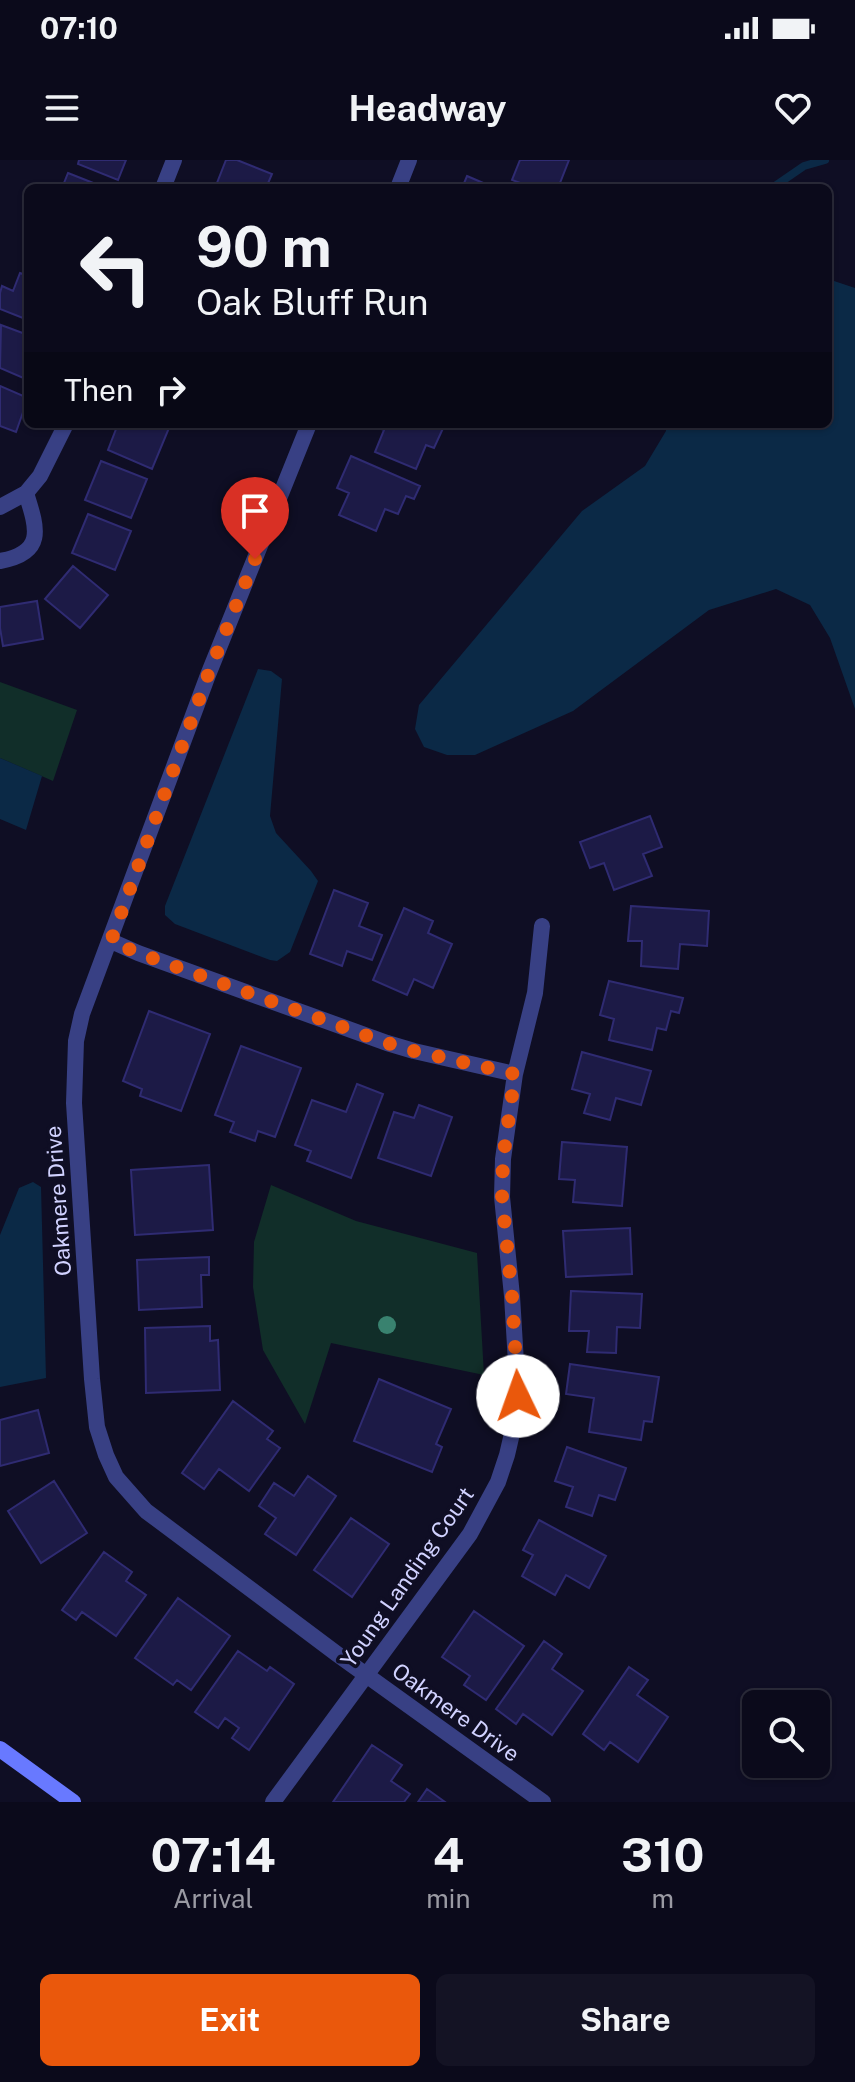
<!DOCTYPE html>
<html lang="en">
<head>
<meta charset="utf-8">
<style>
  :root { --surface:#0b0a1b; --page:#141324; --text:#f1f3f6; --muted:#9a9aa3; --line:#2b2b3a; --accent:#ea580c }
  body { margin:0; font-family:"Public Sans",sans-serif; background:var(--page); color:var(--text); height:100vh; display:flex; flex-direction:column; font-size:30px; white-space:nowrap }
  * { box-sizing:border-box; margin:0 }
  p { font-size:26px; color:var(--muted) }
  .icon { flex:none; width:44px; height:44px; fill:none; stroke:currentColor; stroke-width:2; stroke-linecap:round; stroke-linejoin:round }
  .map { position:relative; height:1642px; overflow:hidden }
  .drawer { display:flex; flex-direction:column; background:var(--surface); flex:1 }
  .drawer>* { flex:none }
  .hud { position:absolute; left:24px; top:24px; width:808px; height:244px; border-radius:12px; box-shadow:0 2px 6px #0004,0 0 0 2px var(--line); background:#0b0a1b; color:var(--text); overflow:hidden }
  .buttons { position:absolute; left:742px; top:1530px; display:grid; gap:16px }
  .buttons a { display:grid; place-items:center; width:88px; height:88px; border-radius:12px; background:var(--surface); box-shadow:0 2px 6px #0004,0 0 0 2px var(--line); font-size:40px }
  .pin { position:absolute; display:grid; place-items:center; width:68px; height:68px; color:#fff; margin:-82px -34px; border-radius:50% 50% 50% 0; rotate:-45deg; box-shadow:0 0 8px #0007 }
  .pin .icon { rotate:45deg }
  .me { position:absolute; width:88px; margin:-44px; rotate:357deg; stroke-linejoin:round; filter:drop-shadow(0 0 6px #0008) }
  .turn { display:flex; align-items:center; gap:28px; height:168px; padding:0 40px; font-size:36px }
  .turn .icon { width:104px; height:104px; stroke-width:2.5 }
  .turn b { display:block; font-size:56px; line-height:68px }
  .then { display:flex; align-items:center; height:76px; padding:0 40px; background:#0003; gap:16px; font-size:30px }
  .eta { display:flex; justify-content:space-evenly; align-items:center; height:136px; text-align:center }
  .eta b { font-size:48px; font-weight:700; line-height:56px }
  .action { display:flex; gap:16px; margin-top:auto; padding:16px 40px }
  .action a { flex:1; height:92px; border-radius:12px; background:var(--accent); color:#fff; font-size:32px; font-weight:700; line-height:92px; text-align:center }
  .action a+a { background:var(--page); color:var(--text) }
  .status { display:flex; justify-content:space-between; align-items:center; height:56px; padding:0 40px; background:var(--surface); direction:ltr }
  .status svg { height:22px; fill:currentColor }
  header { display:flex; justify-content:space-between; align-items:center; height:104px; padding:0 40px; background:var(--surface); font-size:36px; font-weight:700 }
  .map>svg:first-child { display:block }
  .green { fill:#112e29 }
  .water { fill:#0b2946 }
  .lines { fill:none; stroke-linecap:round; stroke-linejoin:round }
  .stream { stroke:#0b2946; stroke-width:8 }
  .building { fill:#1c1a46; stroke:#2f2b72; stroke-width:2 }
  .minor { stroke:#384084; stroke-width:16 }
  .secondary { stroke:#6879ff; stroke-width:16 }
  .tree { fill:#39826f }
  .route { stroke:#ea580c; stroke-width:14; stroke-dasharray:0 25.2 }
  .labels { text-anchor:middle; stroke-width:7; stroke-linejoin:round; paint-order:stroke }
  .street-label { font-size:22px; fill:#d1d2ff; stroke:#0f0e24 }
</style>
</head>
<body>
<div class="status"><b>07:10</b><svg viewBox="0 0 49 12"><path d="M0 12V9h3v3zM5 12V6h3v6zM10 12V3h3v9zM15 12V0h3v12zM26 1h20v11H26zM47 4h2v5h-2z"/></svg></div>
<header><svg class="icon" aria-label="menu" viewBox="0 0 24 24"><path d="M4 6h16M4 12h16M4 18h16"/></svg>Headway<svg class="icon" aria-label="heart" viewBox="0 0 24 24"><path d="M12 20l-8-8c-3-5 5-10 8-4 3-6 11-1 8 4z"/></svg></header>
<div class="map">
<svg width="855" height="1642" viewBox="0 0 855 1642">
  <rect width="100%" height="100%" fill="#0f0e24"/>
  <path class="green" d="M0 522 77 550 53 621 0 598Z
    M271 1025 356 1061 477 1093 484 1215 331 1183 305 1264 263 1190 253 1127 254 1082Z"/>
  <path class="water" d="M828 119 855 128V549L830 478 810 445 776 429 709 450 573 551 475 595H447L424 587 415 569 419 545 582 351 645 306 666 271V264H828Z
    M258 509 271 511 282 519 270 656 276 673 311 711 318 721 290 792 277 801 270 800 175 764 165 755V746Z
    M0 598 42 616 26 670 0 659Z
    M33 1022 41 1027 46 1218 0 1227V1075L19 1028Z"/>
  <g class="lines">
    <path class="stream" d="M772 28 804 6 825 0"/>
  </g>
  <path class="building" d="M79 0H126L118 20 78 4Z
    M226 0H237L272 14 266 28H215Z
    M520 0H569L558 28H534L512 20Z
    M68 13 106 28H62Z
    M467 16 495 28H462Z
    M20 113 28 116V160L0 149V133L2 126 13 131Z
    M1 165 28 175V220L0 208Z
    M0 226 28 238 16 272 0 266Z
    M118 264H160L169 268 152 309 108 290Z
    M369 264H445L434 288 426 285 416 309 375 292 384 270Z
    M351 296 420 326 414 339 406 336 398 354 385 349 376 371 339 355 349 333 337 328Z
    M101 301 147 319 131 358 85 340Z
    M88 354 131 371 115 410 72 393Z
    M73 406 108 435 80 468 45 439Z
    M37 441 43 479 3 486 0 468V447Z
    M650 656 662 687 643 694 652 716 614 730 604 703 590 708 580 682Z
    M334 730 368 743 359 766 382 775 372 800 347 791 342 806 310 794Z
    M631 746 709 751 707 786 680 784 678 809 641 806 642 781H628Z
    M404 748 433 761 428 773 452 784 433 828 414 819 407 835 373 820Z
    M609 821 683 838 679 853 671 851 666 870 657 868 652 890 609 880 614 859 600 855Z
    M149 851 210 874 181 951 140 936 142 929 123 921Z
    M241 886 301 908 275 977 258 971 255 981 230 972 234 962 215 955Z
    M582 892 651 911 641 945 616 938 610 960 584 953 590 934 572 929Z
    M357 924 383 934 351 1018 307 1001 311 991 295 985 312 940 346 952Z
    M419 945 452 957 431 1016 378 998 394 952 414 958Z
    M562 982 627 987 622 1046 573 1042 575 1020 559 1019Z
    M209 1005 213 1070 135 1075 131 1010Z
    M630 1068 632 1114 566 1117 563 1071Z
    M209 1097V1115H201L202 1147 139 1150 137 1100Z
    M571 1131 642 1134 640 1168 617 1167 616 1193 587 1192 589 1171H569Z
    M210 1166V1181L218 1180 220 1230 146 1233 145 1168Z
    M570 1204 659 1217 652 1262 644 1261 641 1280 589 1272 594 1238 566 1234Z
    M379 1219 451 1249 436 1284 442 1287 432 1312 354 1281Z
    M233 1241 273 1271 267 1279 280 1288 249 1331 219 1309 204 1329 182 1313Z
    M38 1250 49 1293 0 1306V1260Z
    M567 1287 626 1308 615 1340 599 1335 592 1356 566 1347 573 1327 555 1321Z
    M308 1316 336 1336 296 1395 265 1374 276 1358 259 1346 274 1323 294 1336Z
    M54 1321 87 1373 41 1403 8 1351Z
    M351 1358 389 1384 352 1437 314 1410Z
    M539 1360 606 1396 589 1428 566 1415 555 1435 522 1416 533 1395 523 1390Z
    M104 1392 132 1412 126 1421 146 1435 116 1476 82 1452 76 1460 62 1450Z
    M178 1438 230 1476 191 1530 177 1520 173 1525 135 1498Z
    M474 1451 524 1486 486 1540 464 1525 470 1516 442 1497Z
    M544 1481 562 1494 552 1509 583 1531 552 1575 523 1554 516 1564 496 1549Z
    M238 1491 267 1511 270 1507 294 1524 249 1590 232 1578 239 1568 225 1558 218 1568 195 1552Z
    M629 1507 648 1520 637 1535 668 1557 638 1602 610 1582 604 1590 583 1574Z
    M372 1585 402 1605 391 1621 410 1634 404 1642H333Z
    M427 1629 445 1642H418Z"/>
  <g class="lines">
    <path class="minor" d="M163 28 174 0
      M398 28 409 0
      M309 264 208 515 82 854 76 881 74 943 92 1219 97 1267 106 1295 116 1317 146 1351 337 1494 543 1642
      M0 347 26 333 40 316 66 264
      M0 401C46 393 37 368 26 333
      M111 781 138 793 387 883 414 891 515 914
      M273 1642 470 1374 498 1322 507 1295 514 1265 518 1236 512 1136 502 1037 503 999 515 914 535 833 542 766"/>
    <path class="secondary" d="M0 1589 73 1642"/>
  </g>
  <circle class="tree" cx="387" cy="1165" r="9"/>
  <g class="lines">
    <path class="route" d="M255 399 208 515 111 781 138 793 387 883 414 891 515 914 503 999 502 1037 512 1136 518 1236"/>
  </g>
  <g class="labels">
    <g class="street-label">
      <text transform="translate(58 1041) rotate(-94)" y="8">Oakmere Drive</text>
      <text transform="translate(407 1417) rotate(-55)" y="8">Young Landing Court</text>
      <text transform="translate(456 1552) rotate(36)" y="8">Oakmere Drive</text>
    </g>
  </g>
</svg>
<div class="buttons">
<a><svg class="icon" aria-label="search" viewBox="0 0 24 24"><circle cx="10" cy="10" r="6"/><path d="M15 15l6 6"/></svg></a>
</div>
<div class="pin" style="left:255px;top:399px;background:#d93025"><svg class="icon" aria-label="arrive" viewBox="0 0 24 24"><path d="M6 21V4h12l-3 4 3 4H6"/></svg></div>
<svg class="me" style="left:518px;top:1236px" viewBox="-20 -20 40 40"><circle r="19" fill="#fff"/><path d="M0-13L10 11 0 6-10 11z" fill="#ea580c"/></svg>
<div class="hud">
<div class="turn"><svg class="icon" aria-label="left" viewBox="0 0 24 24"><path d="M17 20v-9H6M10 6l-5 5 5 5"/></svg><div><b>90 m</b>Oak Bluff Run</div></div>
<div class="then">Then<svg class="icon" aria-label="right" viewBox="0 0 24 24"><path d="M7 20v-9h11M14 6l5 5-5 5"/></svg></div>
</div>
</div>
<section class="drawer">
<div class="eta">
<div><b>07:14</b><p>Arrival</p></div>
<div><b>4</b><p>min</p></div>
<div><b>310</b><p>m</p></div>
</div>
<div class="action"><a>Exit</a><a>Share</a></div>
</section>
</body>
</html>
